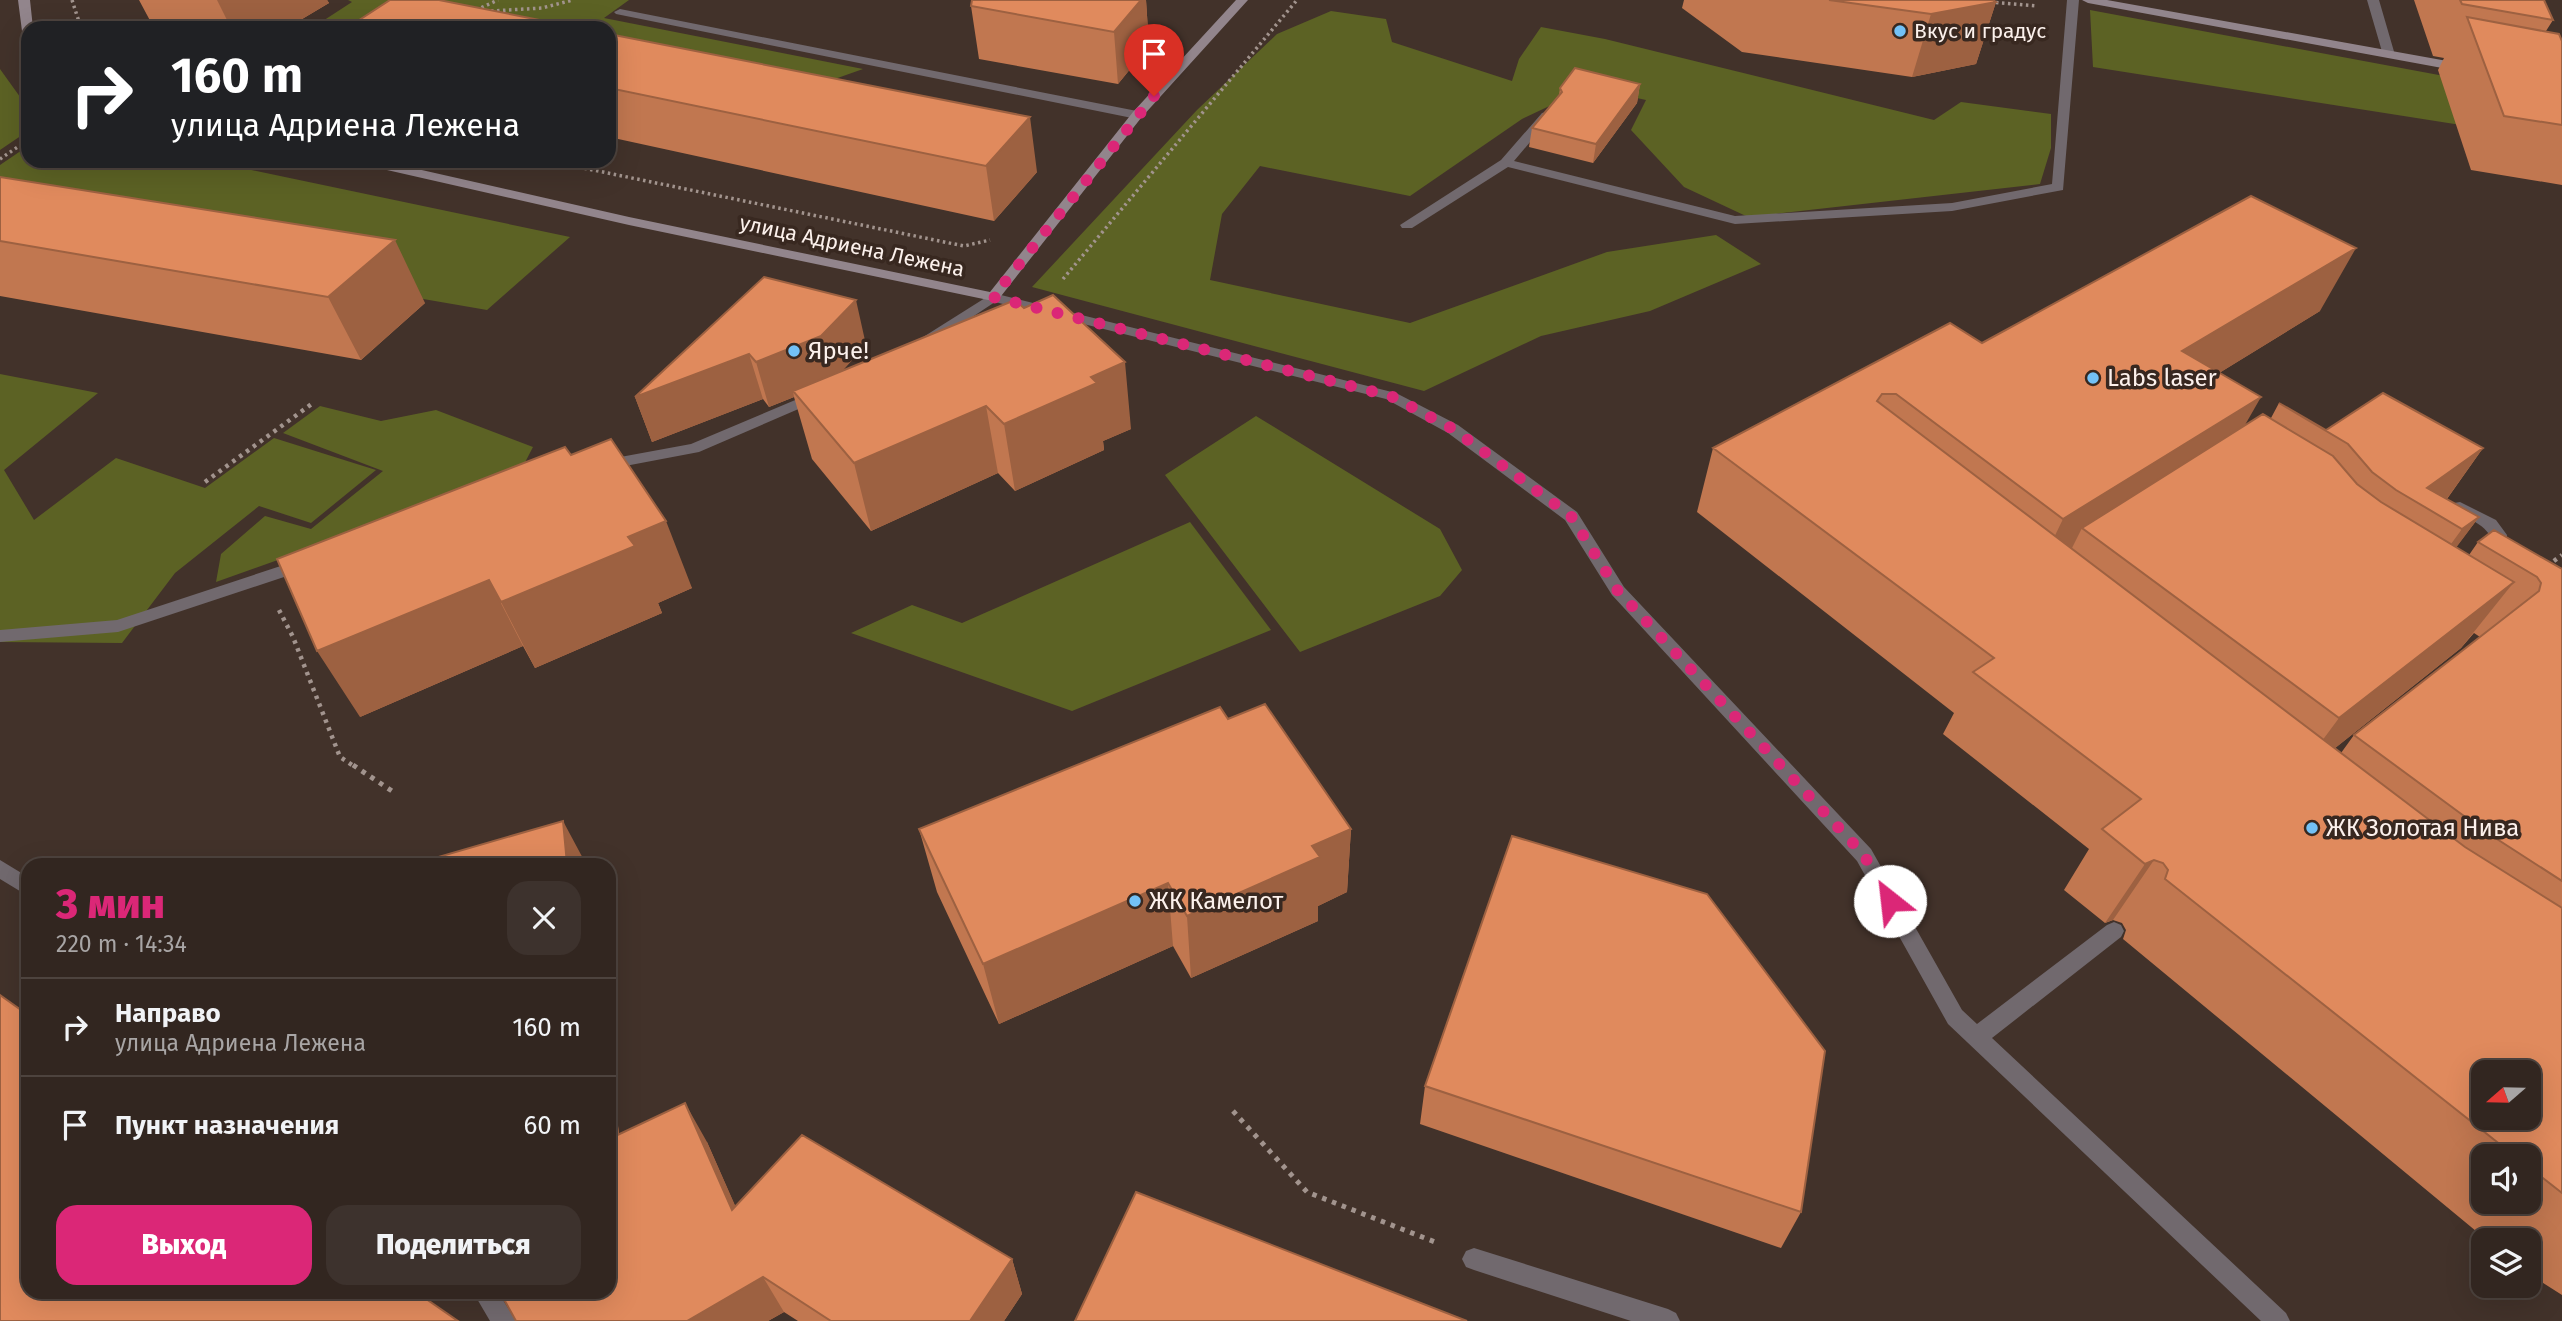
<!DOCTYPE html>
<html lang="ru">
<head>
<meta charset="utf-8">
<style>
  :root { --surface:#322620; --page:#3d322d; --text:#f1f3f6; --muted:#a8a5a5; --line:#4d433e; --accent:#db2777 }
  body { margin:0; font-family:"Fira Sans",sans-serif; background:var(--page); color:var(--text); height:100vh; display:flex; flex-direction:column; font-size:26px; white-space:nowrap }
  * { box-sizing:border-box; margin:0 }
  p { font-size:23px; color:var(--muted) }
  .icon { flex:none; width:38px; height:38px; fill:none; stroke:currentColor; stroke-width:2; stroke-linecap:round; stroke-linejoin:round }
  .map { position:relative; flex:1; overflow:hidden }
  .drawer { position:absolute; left:21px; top:858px; width:595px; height:441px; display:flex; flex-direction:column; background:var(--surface); border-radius:21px; box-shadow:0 7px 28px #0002,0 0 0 2px var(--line) }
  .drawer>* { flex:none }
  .guide { position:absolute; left:21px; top:21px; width:595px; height:147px; border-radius:21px; box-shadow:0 7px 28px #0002,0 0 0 2px var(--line); background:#202124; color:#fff; overflow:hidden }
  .needle { width:46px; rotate:250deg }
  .buttons { position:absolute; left:2471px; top:1060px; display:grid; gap:14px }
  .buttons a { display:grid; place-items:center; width:70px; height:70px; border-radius:14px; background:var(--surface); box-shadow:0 7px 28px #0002,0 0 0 2px var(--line); font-size:35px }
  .pin { position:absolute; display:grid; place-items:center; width:60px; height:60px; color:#fff; margin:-72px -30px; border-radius:50% 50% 50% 0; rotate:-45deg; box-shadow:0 0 7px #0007 }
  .pin .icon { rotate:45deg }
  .me { position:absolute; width:77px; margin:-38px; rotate:331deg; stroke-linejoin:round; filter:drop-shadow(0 0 5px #0008) }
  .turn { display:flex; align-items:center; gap:24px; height:147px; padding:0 35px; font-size:32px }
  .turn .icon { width:91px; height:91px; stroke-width:2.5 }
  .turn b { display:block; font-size:49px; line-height:60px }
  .round { display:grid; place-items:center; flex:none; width:74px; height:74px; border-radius:21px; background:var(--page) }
  .headline { display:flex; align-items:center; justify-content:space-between; height:119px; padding:0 35px }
  h1 { font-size:42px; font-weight:800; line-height:52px; color:var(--accent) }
  .button { display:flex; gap:14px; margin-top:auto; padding:14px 35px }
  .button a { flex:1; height:80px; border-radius:21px; background:var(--accent); color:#fff; font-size:28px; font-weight:800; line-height:80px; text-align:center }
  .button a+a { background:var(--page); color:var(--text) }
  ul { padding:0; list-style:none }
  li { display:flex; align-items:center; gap:21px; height:98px; padding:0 35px; border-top:2px solid var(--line) }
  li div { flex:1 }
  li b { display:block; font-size:26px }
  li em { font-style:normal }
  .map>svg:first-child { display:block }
  .green { fill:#5c6224 }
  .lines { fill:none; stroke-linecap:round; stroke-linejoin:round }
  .path-far2 { stroke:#a2948e; stroke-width:3.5; stroke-dasharray:2.5 3.5; stroke-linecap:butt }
  .path-far1 { stroke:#a2948e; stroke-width:4.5; stroke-dasharray:3.5 5; stroke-linecap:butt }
  .path { stroke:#a2948e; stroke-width:5; stroke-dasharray:4.5 6; stroke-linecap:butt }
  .lane { fill:#71696e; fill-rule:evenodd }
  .secondary { fill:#92858c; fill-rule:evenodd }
  .wall { fill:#c17750; fill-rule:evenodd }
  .shaded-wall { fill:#9d6141 }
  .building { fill:#e08a5d; stroke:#9d6141; stroke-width:2; fill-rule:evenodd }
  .route { stroke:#db2777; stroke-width:12; stroke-dasharray:0 21.6 }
  .poi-dot { fill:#73c1f6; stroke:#382820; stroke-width:2.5 }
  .labels { text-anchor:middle; stroke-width:7; stroke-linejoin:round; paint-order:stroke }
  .far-poi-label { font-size:21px; fill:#fcf1ec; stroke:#382820; text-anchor:start }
  .far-street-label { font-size:21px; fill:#fcf1ec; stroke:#382820 }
  .poi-label { font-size:24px; fill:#fcf1ec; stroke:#382820; text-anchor:start }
</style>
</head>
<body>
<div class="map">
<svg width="2562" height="1321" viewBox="0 0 2562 1321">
  <rect width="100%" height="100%" fill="#42322a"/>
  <path class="green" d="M348 0H629L604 18 863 69 761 105 609 75V28H312L352 2Z
    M2090 10 2562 98V141L2093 67Z
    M1331 11 1386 19 1392 42 1512 81 1519 59 1541 27 1605 39 1934 120 1961 102 2051 114V148L2040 184 1748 217 1684 187 1631 130 1646 100 1576 85 1560 101 1522 119 1410 196 1260 166 1222 214 1210 280 1410 323 1607 252 1716 235 1761 264 1650 311 1541 336 1424 391 1032 287 1197 110 1277 34Z
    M0 69 28 108V131L0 150Z
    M28 146V161H209L570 237 487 310 0 226V165Z
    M0 374 98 393 4 470 34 520 116 458 205 488 274 438 376 470 311 523 259 506 175 573 122 643 0 642Z
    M320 406 381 421 436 410 533 447 519 474 216 582 221 554 265 516 311 529 383 471 283 433Z
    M1256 416 1440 529 1462 570 1440 596 1300 652 1165 475Z
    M1190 522 1271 630 1072 711 851 633 912 605 962 623Z"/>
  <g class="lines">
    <path class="path-far2" d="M72 0 81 28
      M1990 2 2037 6
      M476 10 498 0
      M491 11 542 8 573 0
      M0 159 28 140
      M549 161 964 246 990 240
      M1063 279 1297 0"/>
    <path class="path-far1" d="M205 482 313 403
      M2547 566 2562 555
      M279 610 293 637 340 757 355 767"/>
    <path class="path" d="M353 765 395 793
      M1233 1111 1307 1192 1435 1242"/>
    <path class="lane" d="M2067 0H2079L2063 190 1952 211 1735 224 1508 167 1412 228H1402L1400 225 1501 160 1542 113 1546 112 1552 116 1514 161 1735 216 1952 203 2052 184Z
      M2367 0H2379L2395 55 2393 57 2383 55Z
      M620 9 1137 111 1143 115 1137 119 616 14 614 12Z
      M993 293 1396 393 1458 425 1577 512 1624 587 1871 849 1962 1010 1977 1024 2107 925 2114 922 2121 925 2124 931 2121 937 1992 1038 2286 1313 2290 1321H2261L1948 1024 1857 861 1612 595 1565 520 1448 433 1386 399 995 302 930 345H920V339Z
      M819 390 824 392 826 395 824 398 699 452 604 470 596 465 604 460 691 444Z
      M2460 502 2496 520 2507 535 2506 547 2498 553H2486L2484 549 2492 541C2488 525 2468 519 2454 511L2452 507 2454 503Z
      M305 558 311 560 313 564 311 568 118 632 0 642V630L117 620Z
      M0 860 28 877V896L0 879Z
      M1474 1248 1668 1309 1676 1313 1680 1321H1631L1474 1270 1466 1267 1462 1259 1466 1251Z
      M473 1292H498L516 1321H490Z"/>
    <path class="secondary" d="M18 0H30L33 28H28V34L22 31Z
      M1236 0H1248L1141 118 998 300 993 301 629 225 365 165 359 161H382L629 217 990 292 1133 112Z
      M2082 0H2107L2464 64 2470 68 2464 72 2088 3Z"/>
  </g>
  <path class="wall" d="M139 0H327L329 3 287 28H154Z
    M972 0H1146L1149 46 1118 84 979 59 971 6Z
    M1684 0H1993L1996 2 1976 64 1912 77 1742 52 1682 8Z
    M2414 0H2544L2553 20 2546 31 2562 41V185L2471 170 2438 70 2444 58 2433 56Z
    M609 34 1037 172 994 221 609 137Z
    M1640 84 1637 103 1593 163 1529 147 1532 128 1559 96 1560 88Z
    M0 177 425 303 361 360 0 296Z
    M764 277 866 345 841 372 1131 429 1103 441 1104 450 1015 491 998 473 871 531 812 459 794 397 769 407 763 399 652 442 635 397Z
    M2320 311 2219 373 2245 426 2271 418 2279 403 2326 430 2483 448 2447 499 2479 517 2456 547 2469 555 2478 542 2562 569V1295L2529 1274V1241H2488L2123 939 2126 930 2122 923 2113 920 2105 923 2064 890 2089 849 1943 734 1954 713 1697 512 1713 448 1982 343ZM2474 633 2480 637 2354 735 2341 753 2335 748 2461 648ZM2483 1157H2529V1202H2483Z
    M571 455 692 588 658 603 662 613 535 668 523 646 360 717Z
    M1228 719 1351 829 1347 892 1318 906V921L1191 978 1173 946 999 1024 937 892 919 829Z
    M609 1052 619 1135 707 1142 735 1206 1012 1259 1022 1294 1004 1321H798L784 1312 768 1321H516L609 1292Z
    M1425 1086 1801 1212 1781 1248 1420 1124Z"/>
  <path class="shaded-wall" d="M217 0H327L329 3 287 28H231Z
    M1141 0H1146L1149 46 1118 84 1114 32Z
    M1996 2 1976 64 1912 77 1931 14Z
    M1640 84 1637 103 1593 163 1596 144Z
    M1030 117 1037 172 994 221 986 166Z
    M395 240 425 303 361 360 328 297Z
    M2356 248 2320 311 2151 415 2182 351Z
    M856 300 866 345 833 381 793 391 794 397 769 407 756 362Z
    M749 354 763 399 652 442 635 397Z
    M1125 362 1131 429 1103 441 1104 450 1015 491 1004 424 1091 377Z
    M2261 397 2225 460 2082 528 2065 562 2032 583 2063 519Z
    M986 406 998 473 871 531 854 463Z
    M2483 448 2436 514 2427 488Z
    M2479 517 2429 584 2413 596 2462 529Z
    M666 521 692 588 658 603 662 613 535 668 501 602 628 537Z
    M489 580 523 646 360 717 317 651Z
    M2514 582 2461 648 2290 784 2339 718Z
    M563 821 586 864H567Z
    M1351 829 1347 892 1318 906V921L1191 978 1187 916 1312 846Z
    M2154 860 2113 920 2105 923 2145 864Z
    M1168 883 1173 946 999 1024 983 964Z
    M609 1052 625 1182 609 1158Z
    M685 1103 707 1142 753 1246 732 1210Z
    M1012 1259 1022 1294 1004 1321H970Z
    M763 1277 784 1312 768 1321H687Z"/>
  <path class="building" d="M390 0H439L580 28H347Z
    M972 0H1141L1114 32 971 6Z
    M1829 0H1993L1996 2 1931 14Z
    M2460 0H2544L2553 20 2462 4Z
    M2467 17 2559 34 2562 41V125L2504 116Z
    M609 34 1030 117 986 166 609 88Z
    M1575 68 1640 84 1596 144 1532 128 1562 92 1560 88Z
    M0 177 395 240 328 297 0 241Z
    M2251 196 2356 248 2182 351 2261 397 2063 519 1896 394H1882L1877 401 2465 847 2562 908V1193L2529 1167V1157H2516L2165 879 2168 870 2163 863 2154 860 2145 864 2102 829 2141 799 1973 672 1994 658 1713 448 1950 323 1982 343ZM2483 1073H2529V1118H2483Z
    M764 277 856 300 821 336 756 362 749 354 635 397Z
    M1053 295 1125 362 1091 377 1097 383 1004 424 986 406 854 463 793 391 1015 300 1024 308Z
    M2383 393 2483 448 2427 488 2479 517 2462 529 2396 490 2372 472 2348 444 2279 403 2326 430Z
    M2263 414 2333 456 2357 484 2381 502 2514 582 2339 718 2082 528Z
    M611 439 666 521 628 537 635 546 501 602 489 580 317 651 277 559 565 447 571 455Z
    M2494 530 2562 569V881L2483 830 2354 735 2539 591 2541 583 2537 577 2478 542Z
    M1265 704 1351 829 1312 846 1320 857 1187 916 1168 883 983 964 919 829 1220 707 1228 719Z
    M563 821 567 864H427L428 860Z
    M1512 836 1707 894 1825 1051 1801 1212 1425 1086Z
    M0 995 28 1015V1292H416L458 1321H0Z
    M685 1103 732 1210 802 1135 1012 1259 970 1321H831L763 1277 687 1321H516L500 1292H609V1139Z
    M1136 1192 1467 1321H1075Z"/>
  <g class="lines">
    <path class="route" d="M1154 96 993 297 1391 396 1453 429 1571 516 1618 591 1864 855 1890 901"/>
  </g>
  <g class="poi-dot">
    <circle cx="1900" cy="31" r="7"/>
    <circle cx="794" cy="351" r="7"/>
    <circle cx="2093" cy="378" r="7"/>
    <circle cx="2312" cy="828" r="7"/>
    <circle cx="1135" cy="901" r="7"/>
  </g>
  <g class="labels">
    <g class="far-poi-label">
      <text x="1914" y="38">Вкус и градус</text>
    </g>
    <g class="far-street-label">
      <text transform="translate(852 246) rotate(12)" y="7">улица Адриена Лежена</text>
    </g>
    <g class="poi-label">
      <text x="808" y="359">Ярче!</text>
      <text x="2107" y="386">Labs laser</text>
      <text x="2326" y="836">ЖК Золотая Нива</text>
      <text x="1149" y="909">ЖК Камелот</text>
    </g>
  </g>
</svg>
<div class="buttons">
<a><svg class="needle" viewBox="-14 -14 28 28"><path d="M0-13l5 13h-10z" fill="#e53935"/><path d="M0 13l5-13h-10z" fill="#a8a5a5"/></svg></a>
<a><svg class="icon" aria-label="sound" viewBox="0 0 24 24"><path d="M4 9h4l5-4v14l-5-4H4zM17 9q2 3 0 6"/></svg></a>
<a><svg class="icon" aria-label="layers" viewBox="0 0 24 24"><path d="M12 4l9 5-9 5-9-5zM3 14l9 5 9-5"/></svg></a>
</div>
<div class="pin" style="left:1154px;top:96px;background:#d93025"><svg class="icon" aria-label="arrive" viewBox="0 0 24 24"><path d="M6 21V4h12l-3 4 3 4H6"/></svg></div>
<svg class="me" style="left:1890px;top:901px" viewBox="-20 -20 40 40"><circle r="19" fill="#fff"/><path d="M0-13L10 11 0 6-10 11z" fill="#db2777"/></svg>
<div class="guide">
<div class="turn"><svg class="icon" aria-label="right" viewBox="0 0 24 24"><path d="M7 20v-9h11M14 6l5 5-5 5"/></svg><div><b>160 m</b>улица Адриена Лежена</div></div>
</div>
<section class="drawer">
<div class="headline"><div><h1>3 мин</h1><p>220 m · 14:34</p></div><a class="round"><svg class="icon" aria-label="close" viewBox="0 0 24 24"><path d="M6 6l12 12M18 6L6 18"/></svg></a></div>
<ul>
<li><svg class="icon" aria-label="right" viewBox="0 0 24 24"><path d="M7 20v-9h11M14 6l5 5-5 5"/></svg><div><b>Направо</b><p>улица Адриена Лежена</p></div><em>160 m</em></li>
<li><svg class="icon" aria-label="arrive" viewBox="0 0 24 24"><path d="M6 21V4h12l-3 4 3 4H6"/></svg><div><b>Пункт назначения</b></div><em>60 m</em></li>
</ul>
<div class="button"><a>Выход</a><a>Поделиться</a></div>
</section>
</div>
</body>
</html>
